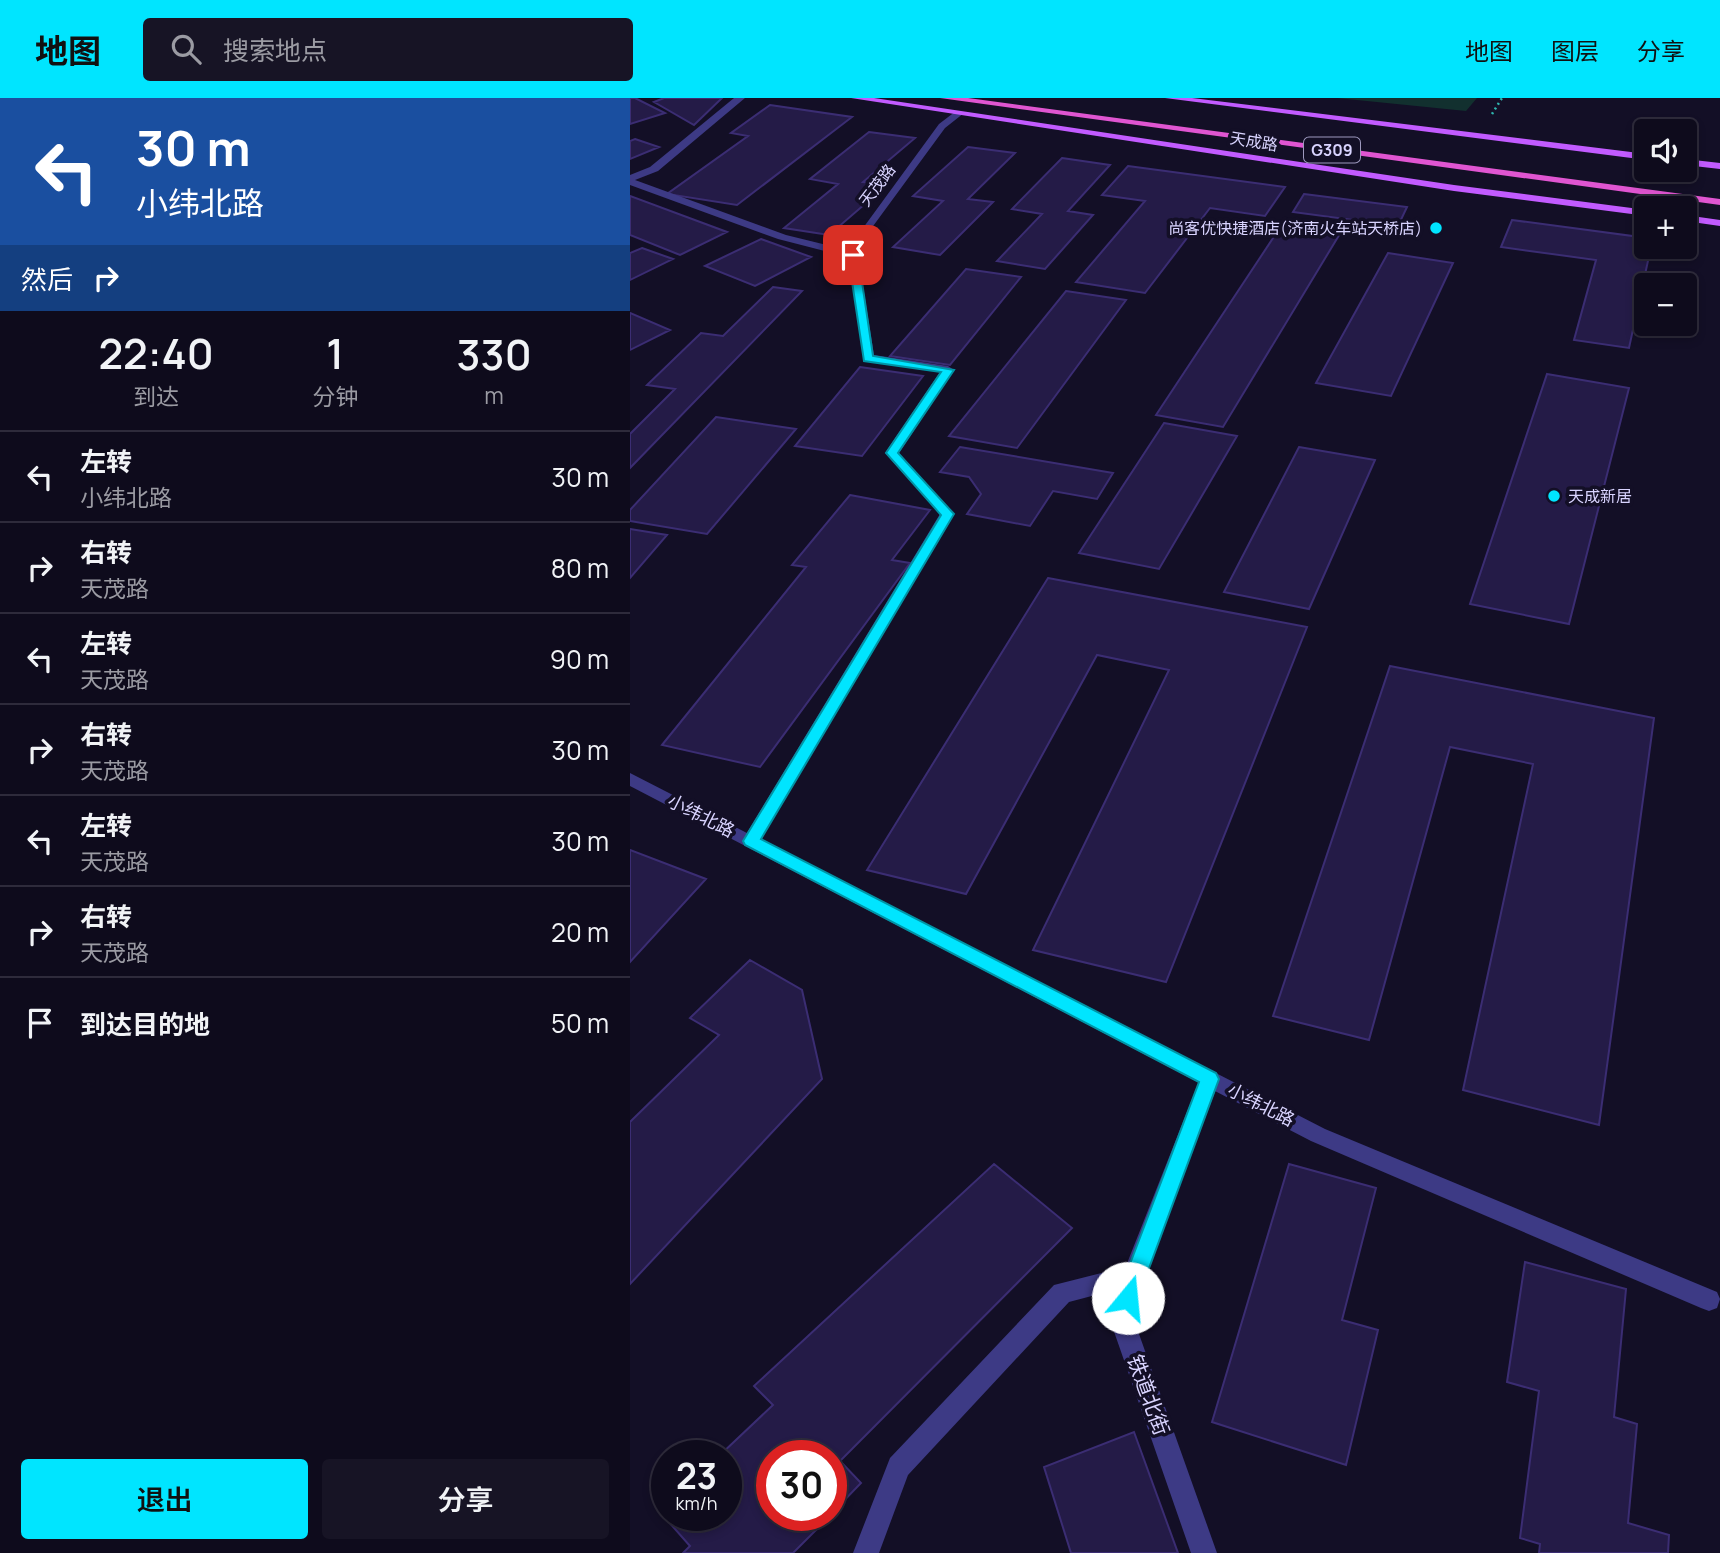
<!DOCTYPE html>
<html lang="zh">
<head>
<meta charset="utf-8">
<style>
  :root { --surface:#0e0b1c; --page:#171425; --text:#f1f3f6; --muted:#9b9ba3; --line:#2e2b3b; --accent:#00e5ff }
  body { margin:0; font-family:Manrope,"Noto Sans SC",sans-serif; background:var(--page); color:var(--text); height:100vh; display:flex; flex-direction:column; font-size:26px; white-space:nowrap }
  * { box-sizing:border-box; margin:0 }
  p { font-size:23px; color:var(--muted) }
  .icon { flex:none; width:38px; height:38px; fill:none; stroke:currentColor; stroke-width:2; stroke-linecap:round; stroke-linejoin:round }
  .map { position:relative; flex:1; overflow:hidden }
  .panel { display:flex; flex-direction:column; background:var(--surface); width:630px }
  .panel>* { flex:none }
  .guide { background:#1a4fa0; color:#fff; overflow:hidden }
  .buttons { position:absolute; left:1004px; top:21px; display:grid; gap:14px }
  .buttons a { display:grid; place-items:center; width:63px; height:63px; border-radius:7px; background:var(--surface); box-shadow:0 4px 10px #0003,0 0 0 2px var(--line); font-size:35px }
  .speed { position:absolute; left:21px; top:1342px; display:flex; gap:14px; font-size:35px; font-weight:700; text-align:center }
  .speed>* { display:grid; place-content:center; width:91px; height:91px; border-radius:50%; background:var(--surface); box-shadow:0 4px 10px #0003,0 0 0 2px var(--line); line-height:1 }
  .speed small { font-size:18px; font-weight:400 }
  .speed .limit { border:10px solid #d22; background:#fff; color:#111 }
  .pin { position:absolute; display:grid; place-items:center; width:60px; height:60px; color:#fff; margin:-30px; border-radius:14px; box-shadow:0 4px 10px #0006 }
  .me { position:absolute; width:77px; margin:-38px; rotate:17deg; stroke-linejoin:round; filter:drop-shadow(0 0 5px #0008) }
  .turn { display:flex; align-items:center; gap:24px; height:147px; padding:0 21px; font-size:32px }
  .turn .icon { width:91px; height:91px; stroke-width:2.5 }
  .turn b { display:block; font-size:49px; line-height:60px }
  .then { display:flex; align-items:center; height:66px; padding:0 21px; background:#0003; gap:14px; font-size:26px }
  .eta { display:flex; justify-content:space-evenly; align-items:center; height:119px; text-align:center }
  .eta b { font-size:42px; font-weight:600; line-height:49px }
  .primary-button { display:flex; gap:14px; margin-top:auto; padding:14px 21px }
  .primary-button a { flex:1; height:80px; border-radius:7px; background:var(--accent); color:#111; font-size:28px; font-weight:600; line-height:80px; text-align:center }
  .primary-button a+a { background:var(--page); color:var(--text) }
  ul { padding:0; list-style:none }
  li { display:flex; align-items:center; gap:21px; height:91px; padding:0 21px; border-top:2px solid var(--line) }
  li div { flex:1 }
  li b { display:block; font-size:26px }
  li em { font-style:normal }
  header { display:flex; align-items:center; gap:42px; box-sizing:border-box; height:98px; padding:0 35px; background:var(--accent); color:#111 }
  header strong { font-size:33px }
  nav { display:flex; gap:38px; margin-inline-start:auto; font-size:24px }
  .search { width:490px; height:63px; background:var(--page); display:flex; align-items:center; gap:18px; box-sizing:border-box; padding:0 24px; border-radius:7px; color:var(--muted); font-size:26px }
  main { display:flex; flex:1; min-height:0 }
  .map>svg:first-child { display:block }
  .green { fill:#12302f }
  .building { fill:#241b47; stroke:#3b2d73; stroke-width:2 }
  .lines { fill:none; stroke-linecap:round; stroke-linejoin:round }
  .path { stroke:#2fb8b0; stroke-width:2.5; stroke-dasharray:2 3.5; stroke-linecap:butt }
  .service { fill:#3d3a85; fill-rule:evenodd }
  .minor { fill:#3d3a85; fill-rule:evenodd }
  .tertiary { fill:#3d3a85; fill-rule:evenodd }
  .primary { fill:#c25bff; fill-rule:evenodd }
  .trunk { fill:#e055d1; fill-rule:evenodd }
  .route { fill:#00e5ff; stroke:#0095a6; stroke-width:2 }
  .poi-dot { fill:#00e5ff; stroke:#130f26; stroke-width:2.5 }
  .labels { text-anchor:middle; stroke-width:7; stroke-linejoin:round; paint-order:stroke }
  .far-street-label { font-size:16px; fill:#d9d4ff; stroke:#130f26 }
  .shield { fill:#130f26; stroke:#9e99be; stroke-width:2 }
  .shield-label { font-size:16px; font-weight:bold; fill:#d9d4ff }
  .far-poi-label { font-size:16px; fill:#d9d4ff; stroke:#130f26; text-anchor:end }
  .street-label { font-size:18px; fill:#d9d4ff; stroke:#130f26 }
  .near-street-label { font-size:21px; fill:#d9d4ff; stroke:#130f26 }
</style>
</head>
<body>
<header>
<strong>地图</strong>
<div class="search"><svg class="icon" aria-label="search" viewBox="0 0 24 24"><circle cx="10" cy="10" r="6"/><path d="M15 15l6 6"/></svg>搜索地点</div>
<nav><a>地图</a><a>图层</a><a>分享</a></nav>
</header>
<main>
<section class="panel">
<div class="guide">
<div class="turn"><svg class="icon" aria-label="left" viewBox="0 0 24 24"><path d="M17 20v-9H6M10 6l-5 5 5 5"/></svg><div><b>30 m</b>小纬北路</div></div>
<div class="then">然后<svg class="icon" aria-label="right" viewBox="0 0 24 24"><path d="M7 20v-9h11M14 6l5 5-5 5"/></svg></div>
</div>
<div class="eta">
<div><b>22:40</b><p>到达</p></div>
<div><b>1</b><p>分钟</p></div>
<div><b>330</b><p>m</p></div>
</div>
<ul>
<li><svg class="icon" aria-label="left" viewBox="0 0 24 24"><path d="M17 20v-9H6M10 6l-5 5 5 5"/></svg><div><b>左转</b><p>小纬北路</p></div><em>30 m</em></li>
<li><svg class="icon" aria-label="right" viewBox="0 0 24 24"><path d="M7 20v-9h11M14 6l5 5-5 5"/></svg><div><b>右转</b><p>天茂路</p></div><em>80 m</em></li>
<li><svg class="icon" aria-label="left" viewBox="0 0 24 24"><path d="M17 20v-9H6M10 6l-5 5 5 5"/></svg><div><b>左转</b><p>天茂路</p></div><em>90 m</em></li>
<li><svg class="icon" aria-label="right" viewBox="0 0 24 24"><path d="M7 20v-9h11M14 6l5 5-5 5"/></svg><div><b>右转</b><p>天茂路</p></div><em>30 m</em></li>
<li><svg class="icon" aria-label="left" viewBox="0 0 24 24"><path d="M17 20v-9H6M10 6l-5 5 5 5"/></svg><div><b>左转</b><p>天茂路</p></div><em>30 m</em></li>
<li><svg class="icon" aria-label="right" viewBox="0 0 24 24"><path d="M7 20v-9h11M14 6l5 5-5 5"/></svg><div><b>右转</b><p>天茂路</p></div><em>20 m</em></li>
<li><svg class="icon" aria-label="arrive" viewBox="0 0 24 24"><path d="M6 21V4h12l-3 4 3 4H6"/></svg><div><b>到达目的地</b></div><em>50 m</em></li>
</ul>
<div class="primary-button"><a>退出</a><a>分享</a></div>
</section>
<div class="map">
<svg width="1090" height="1455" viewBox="0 0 1090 1455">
  <rect width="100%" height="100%" fill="#130f26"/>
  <path class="green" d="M707 0H847L836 13Z"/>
  <path class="building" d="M0 0H5L35 15 0 26Z
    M34 0H92L64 27 24 4Z
    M140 7 222 19 107 107 37 96 118 38 101 35Z
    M239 34 285 40 233 84 257 87 199 137 154 130 208 86 180 81Z
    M5 41 29 49 0 61V43Z
    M338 49 385 55 338 101 363 104 310 157 263 149 313 103 283 98Z
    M432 60 480 67 438 113 463 117 415 171 367 163 412 116 382 111Z
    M498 68 655 89 635 118 580 110 515 195 446 184 515 103 472 97Z
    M674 96 777 109 768 128 663 114Z
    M0 98 97 134 50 157 0 137Z
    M882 122 1017 140V149H1021L999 250 944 242 966 162 871 149Z
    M653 125 711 134 593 329 526 317Z
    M131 141 181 159 125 188 75 168Z
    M12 150 43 161 0 182V155Z
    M758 155 823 165 761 298 686 285Z
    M336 171 391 179 320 267 260 258Z
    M143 189 172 193 0 370V336L45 291 17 287 71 235 93 238Z
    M436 193 496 202 387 350 319 338Z
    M0 215 40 232 0 252Z
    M230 269 293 278 232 358 165 348Z
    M917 276 999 290 939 526 840 506Z
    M86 319 166 331 77 436 0 423V412Z
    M534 325 607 338 529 471 449 455Z
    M330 349 483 375 467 401 423 393 400 428 337 416 351 396 339 379 310 374Z
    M669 349 745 362 679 511 594 494Z
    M220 397 300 412 262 462 280 465 130 669 32 647 176 469 162 467Z
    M0 431 37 437 0 480Z
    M418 480 677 529 536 884 403 852 539 572 467 557 336 796 237 772Z
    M760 568 1024 620 969 1027 833 992 903 666 820 649 739 942 643 918Z
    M0 752 76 781 0 864Z
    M120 862 172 892 192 981 0 1186V1024L89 937 60 920Z
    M364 1066 442 1130 210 1363 231 1385 201 1416V1358H142V1418H200L163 1455H53L60 1448 30 1414 37 1408V1418H96V1358H89L143 1307 124 1288Z
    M659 1066 746 1090 712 1222 748 1232 716 1367 582 1324Z
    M895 1164 996 1191 984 1319 1007 1326 998 1425 1039 1437 1038 1455H909L910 1446 890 1440 909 1293 877 1284Z
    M504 1334 548 1455H441L414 1369Z"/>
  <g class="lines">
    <path class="path" d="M862 16 872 0"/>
    <path class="service" d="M503 1167 511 1171 514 1178 511 1185 439 1204 278 1377 249 1455H223L260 1360 424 1187Z"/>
    <path class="minor" d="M104 0H115L28 73 5 82 156 137 217 152 309 26 326 13 334 15 315 30 227 150 244 257 318 268 324 272 269 355 324 416 127 748 121 749 112 743 310 416 255 355 310 274 234 263 218 159 148 141 0 87V77L20 69Z
      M580 972 587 975 590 981 514 1178 504 1222 587 1455H561L480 1222 492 1178 570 981 573 975Z"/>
    <path class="tertiary" d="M0 675 695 1031 1087 1194 1090 1201 1087 1210 1079 1213 1071 1210 681 1043 0 688Z"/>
    <path class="primary" d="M221 0H244L824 87 1017 112V118L824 93Z
      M535 0H562L1017 56V62Z
      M1055 61 1090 65V71L1055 67Z
      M1055 117 1090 122V128L1055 123Z"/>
    <path class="trunk" d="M310 0H338L1090 101V107Z"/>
  </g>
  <path class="route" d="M223 154 228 157 243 258 324 272 268 355 324 416 131 741 586 975 589 981 508 1200 505 1207 498 1210 490 1207 487 1200 569 984 115 747 113 743 311 417 256 355 311 274 234 263 218 157Z"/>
  <g class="poi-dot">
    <circle cx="806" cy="130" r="7"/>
    <circle cx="924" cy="398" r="7"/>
  </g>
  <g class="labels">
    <g class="far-street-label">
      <text transform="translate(624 43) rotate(9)" y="6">天成路</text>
      <text transform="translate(247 87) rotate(-53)" y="6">天茂路</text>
    </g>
    <rect class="shield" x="674" y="39.5" width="56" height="25" rx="5"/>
    <g class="shield-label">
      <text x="702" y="58">G309</text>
    </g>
    <g class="far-poi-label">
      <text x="792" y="136">尚客优快捷酒店(济南火车站天桥店)</text>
      <text x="938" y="404" text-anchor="start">天成新居</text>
    </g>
    <g class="street-label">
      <text transform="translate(71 718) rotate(27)" y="6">小纬北路</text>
      <text transform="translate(631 1007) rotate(27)" y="6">小纬北路</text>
    </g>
    <g class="near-street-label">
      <text transform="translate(518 1297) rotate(70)" y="7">铁道北街</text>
    </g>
  </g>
</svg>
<div class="buttons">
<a><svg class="icon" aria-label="sound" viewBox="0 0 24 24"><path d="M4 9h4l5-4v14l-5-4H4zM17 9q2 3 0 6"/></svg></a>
<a>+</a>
<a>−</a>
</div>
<div class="speed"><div>23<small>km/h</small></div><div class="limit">30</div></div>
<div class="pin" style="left:223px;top:157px;background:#d93025"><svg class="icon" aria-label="arrive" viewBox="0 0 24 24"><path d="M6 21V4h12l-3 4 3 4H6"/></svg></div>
<svg class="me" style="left:498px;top:1200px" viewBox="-20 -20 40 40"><circle r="19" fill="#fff"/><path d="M0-13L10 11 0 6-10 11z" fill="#00e5ff"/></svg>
</div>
</main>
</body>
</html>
